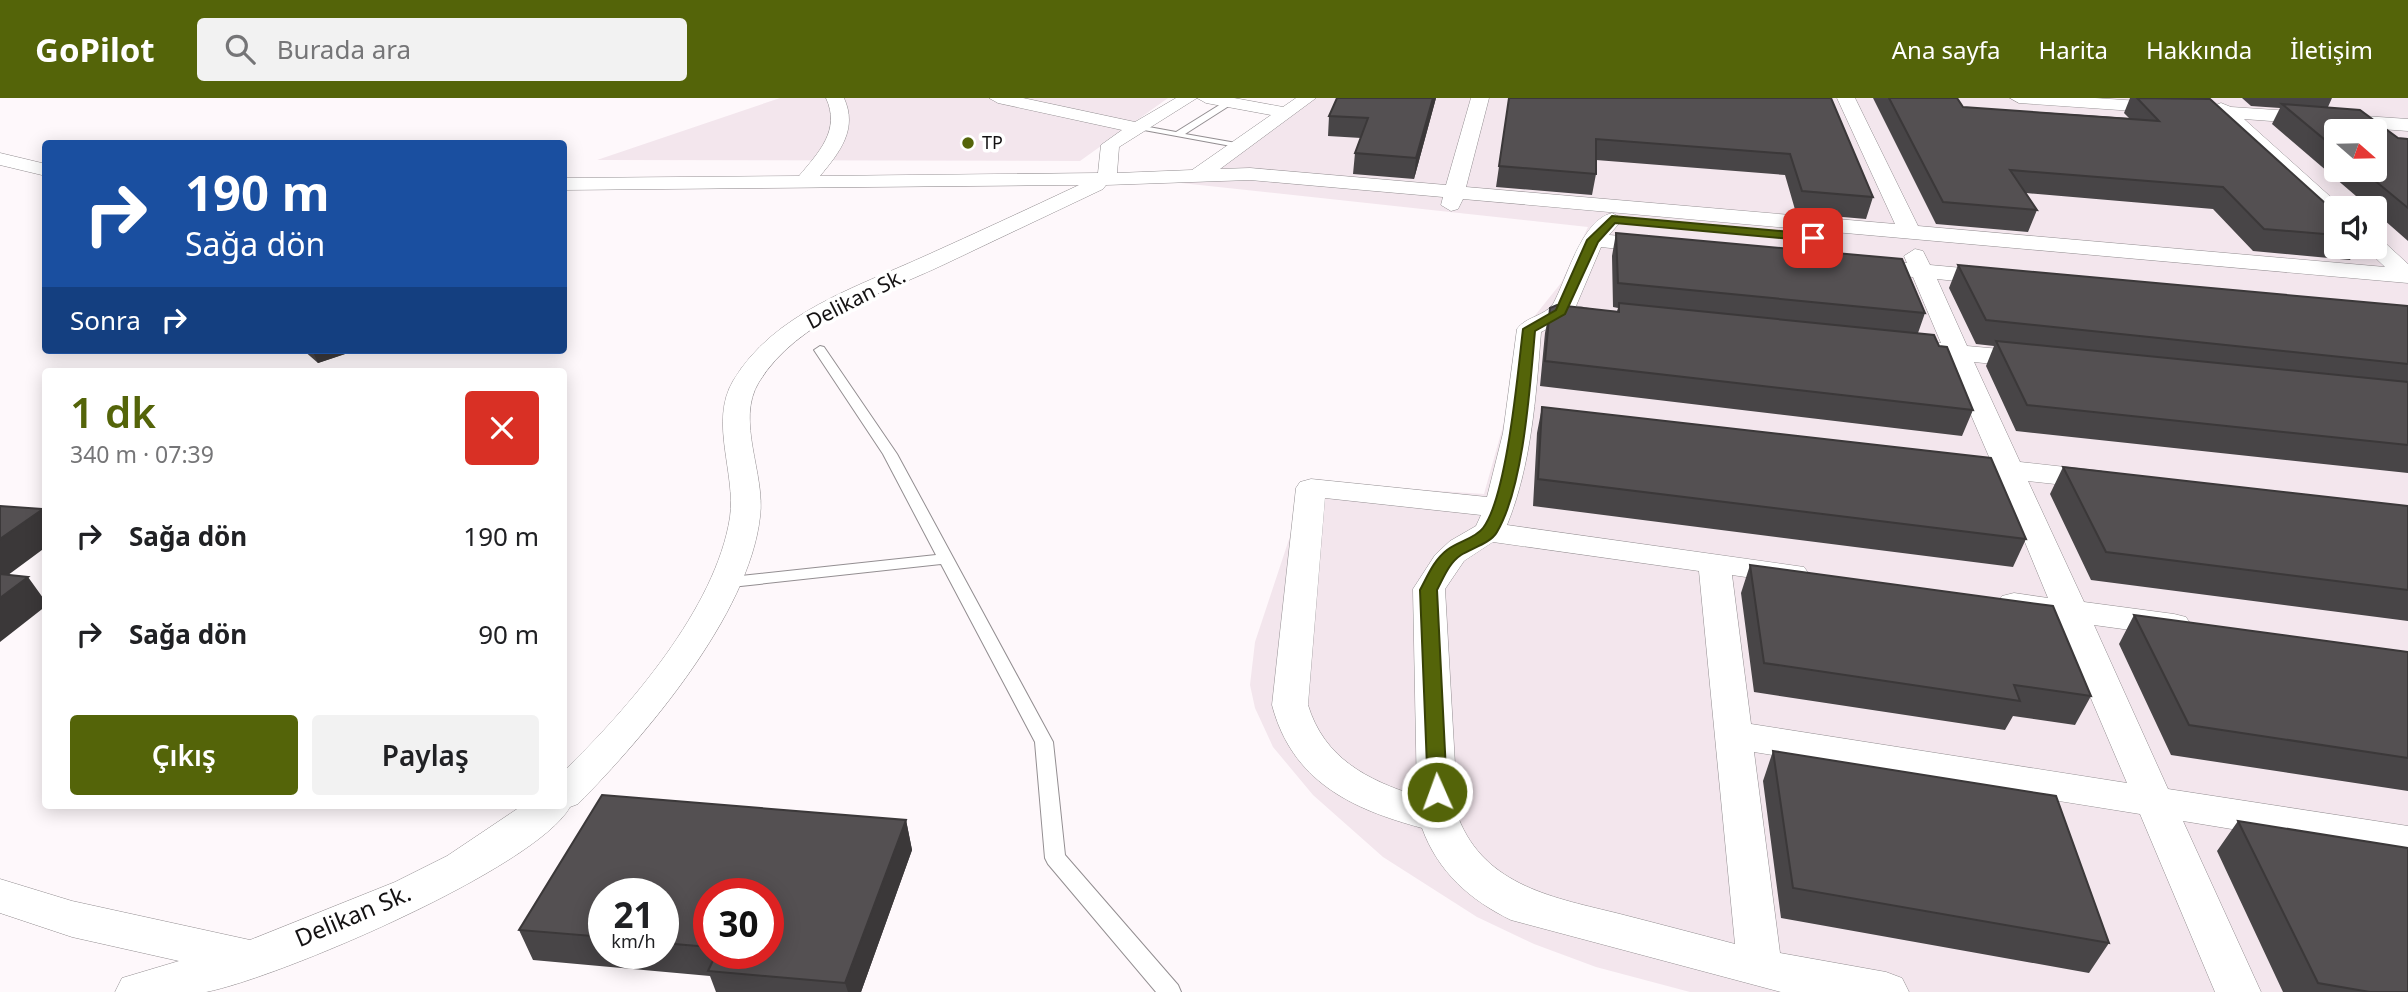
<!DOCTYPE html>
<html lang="tr">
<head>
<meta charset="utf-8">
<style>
  :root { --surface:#fff; --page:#f2f2f2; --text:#202124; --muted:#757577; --accent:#546409 }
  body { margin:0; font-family:"Noto Sans",sans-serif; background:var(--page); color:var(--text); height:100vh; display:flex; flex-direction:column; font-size:26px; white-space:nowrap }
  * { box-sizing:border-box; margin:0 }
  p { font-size:23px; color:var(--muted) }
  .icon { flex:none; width:38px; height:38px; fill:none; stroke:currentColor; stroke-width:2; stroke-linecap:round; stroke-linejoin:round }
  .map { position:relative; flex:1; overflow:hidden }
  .sheet { position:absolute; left:42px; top:270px; width:525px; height:441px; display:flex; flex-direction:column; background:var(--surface); border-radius:7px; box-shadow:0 4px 18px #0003 }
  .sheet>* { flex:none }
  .top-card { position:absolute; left:42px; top:42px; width:525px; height:214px; border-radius:7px; box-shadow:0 4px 18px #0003; background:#1a4fa0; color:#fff; overflow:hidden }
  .needle { width:46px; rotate:110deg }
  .buttons { position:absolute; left:2324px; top:21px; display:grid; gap:14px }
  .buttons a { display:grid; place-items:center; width:63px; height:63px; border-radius:7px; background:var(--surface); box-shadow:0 4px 18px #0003; font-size:35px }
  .speed { position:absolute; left:588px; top:780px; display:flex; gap:14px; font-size:35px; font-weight:700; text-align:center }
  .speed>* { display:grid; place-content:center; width:91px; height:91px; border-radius:50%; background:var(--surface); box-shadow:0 4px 18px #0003; line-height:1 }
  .speed small { font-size:18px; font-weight:400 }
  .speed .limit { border:10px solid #d22; background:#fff; color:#111 }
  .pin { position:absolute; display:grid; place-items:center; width:60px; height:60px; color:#fff; margin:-30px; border-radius:14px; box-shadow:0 4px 10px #0006 }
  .me { position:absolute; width:77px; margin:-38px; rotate:358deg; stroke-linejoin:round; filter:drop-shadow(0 0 5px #0008) }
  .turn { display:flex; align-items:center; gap:24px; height:147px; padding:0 28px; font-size:32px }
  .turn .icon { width:91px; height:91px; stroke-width:2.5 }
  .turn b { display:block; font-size:49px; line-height:60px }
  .then { display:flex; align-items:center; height:66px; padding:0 28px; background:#0003; gap:14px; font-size:26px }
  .round { display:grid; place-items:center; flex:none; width:74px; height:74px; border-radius:7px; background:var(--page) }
  .headline { display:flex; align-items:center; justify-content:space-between; height:119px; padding:0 28px }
  h1 { font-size:42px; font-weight:600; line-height:52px; color:var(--accent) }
  .action { display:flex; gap:14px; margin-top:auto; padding:14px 28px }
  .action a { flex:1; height:80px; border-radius:7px; background:var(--accent); color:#fff; font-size:28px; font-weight:600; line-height:80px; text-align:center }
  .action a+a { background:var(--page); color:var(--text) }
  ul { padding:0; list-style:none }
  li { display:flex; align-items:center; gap:21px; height:98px; padding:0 28px }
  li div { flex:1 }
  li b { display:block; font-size:26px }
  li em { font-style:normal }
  header { display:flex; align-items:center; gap:42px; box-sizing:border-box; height:98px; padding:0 35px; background:var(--accent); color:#fff }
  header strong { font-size:33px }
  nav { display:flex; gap:38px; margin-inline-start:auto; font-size:24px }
  .search { width:490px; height:63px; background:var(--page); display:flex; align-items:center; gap:18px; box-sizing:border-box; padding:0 24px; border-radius:7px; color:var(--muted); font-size:26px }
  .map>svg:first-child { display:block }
  .built { fill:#f3e6ed; fill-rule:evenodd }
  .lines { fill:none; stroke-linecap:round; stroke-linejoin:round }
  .service-casing { stroke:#938e91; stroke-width:2 }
  .minor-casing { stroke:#938e91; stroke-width:1 }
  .service { fill:#fff; fill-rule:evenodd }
  .minor { fill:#fff; fill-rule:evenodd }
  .wall { fill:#484547; fill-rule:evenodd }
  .shaded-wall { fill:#3b3839 }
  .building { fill:#545052; stroke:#3b3839; stroke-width:2 }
  .route { fill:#546409; stroke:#374106; stroke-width:2 }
  .poi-dot { fill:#546409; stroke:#fff; stroke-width:2.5 }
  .labels { text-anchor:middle; stroke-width:7; stroke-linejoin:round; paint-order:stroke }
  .far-poi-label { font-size:18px; fill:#141213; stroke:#fff; text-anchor:start }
  .street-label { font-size:21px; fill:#141213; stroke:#fff }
  .near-street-label { font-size:24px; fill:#141213; stroke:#fff }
</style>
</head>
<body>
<header>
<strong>GoPilot</strong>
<div class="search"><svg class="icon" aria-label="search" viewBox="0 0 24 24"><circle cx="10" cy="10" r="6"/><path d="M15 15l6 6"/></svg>Burada ara</div>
<nav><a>Ana sayfa</a><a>Harita</a><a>Hakkında</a><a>İletişim</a></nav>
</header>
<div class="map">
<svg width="2408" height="894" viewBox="0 0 2408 894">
  <rect width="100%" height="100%" fill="#fef8fb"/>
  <path class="built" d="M780 0H1168L1080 63 597 62Z
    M1298 0H2408V894H1690L1596 869 1534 846 1477 819 1383 759 1313 697 1273 649 1255 610 1250 587 1255 544 1308 384 1484 396 1533 220 1561 185 1588 129 1181 85ZM2336 33H2375V72H2336ZM2336 110H2375V149H2336Z"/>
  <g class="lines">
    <defs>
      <path id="service" d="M1229 1 1233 4 1232 6 1185 36 1242 46V50L1133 30 1138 27 1176 34Z
        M820 248 824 249 897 356 1053 644 1065 757 1178 887 1181 894H1156L1048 766 1045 760 1035 644 941 466 722 490 714 485 722 480 936 457 883 356 814 252Z"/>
      <path id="minor" d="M826 0H844C858 31 840 54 820 78L1098 75 1101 47 1122 32 998 5 989 0H1023L1135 24 1176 0H1197L1119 49 1117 75 1192 72 1271 17 1206 5 1197 0H1234L1283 9 1296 0H1316L1220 71 1250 70 1446 87 1471 0H1489L1466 89 1895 126 1837 0H1855L1918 128 2385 169 2364 149H2375V141L2383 143 2408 166V185L1463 101 1458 111 1451 113 1441 107 1443 99 1250 82 1106 87 1103 91C1050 116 998 141 945 166 882 196 798 221 759 284 735 323 766 376 760 419 749 517 645 638 578 706L570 709C536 770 278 880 206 894 178 894 144 894 115 894L122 880 179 863 72 839 0 815V781L72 803 250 842 395 784 447 758 523 707H564V673C628 611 716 510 730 419 736 375 709 324 733 283 773 215 857 189 925 158 976 135 1028 111 1079 87L564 92V80L799 78C819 54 841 32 826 0Z
        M2010 0H2095L2213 8 2221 5 2231 9 2408 21V33L2244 21 2343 110H2336V120L2329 118 2221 19 2019 5Z
        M0 55 46 66V78L0 67Z
        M1612 115 1623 121 1609 137 1657 141 1668 148 1657 155 1601 149 1576 208 1597 212 1600 217 1597 222H1565L1541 234C1536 300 1531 368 1507 427L1804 469 1809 476 1804 483 1793 486 1732 477 1751 626 2127 685 2058 523 2002 514 1997 506 2002 498 2014 495 2048 500 1998 379 1944 372 1940 366 1944 360 1954 357 1990 361 1947 261 1898 254 1894 249 1898 244 1907 241 1941 245 1913 179 1866 175 1855 168 1866 161 1907 165 1904 158 1915 151 1923 153 1930 167 1995 173 2003 175 2007 180 2003 185 1995 187 1937 181 1967 248 2033 254 2042 257 2046 262 2042 267 2033 270 1974 264 2020 364 2101 373 2111 376 2116 382 2111 388 2101 391 2028 383 2084 504 2174 516 2186 519 2191 527 2186 535 2174 538 2094 527 2168 691 2408 728V760L2183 723 2261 894H2215L2140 716 1754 654 1780 855 1886 874 1902 880 1909 894H1781L1511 822C1470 802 1438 774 1422 730 1351 711 1292 683 1272 607L1296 390 1300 384 1311 381 1487 399 1503 335 1517 231C1525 219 1545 218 1553 206 1567 181 1581 122 1612 115ZM1325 400 1481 417 1476 428 1450 443 1435 457 1413 491 1417 698C1367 682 1324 660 1308 607ZM1493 444 1699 473 1735 846C1697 836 1659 826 1620 816 1556 800 1485 789 1458 719L1445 491 1464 463Z"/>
    </defs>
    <use href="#service" class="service-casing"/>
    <use href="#minor" class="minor-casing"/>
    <use href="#service" class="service"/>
    <use href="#minor" class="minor"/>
  </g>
  <path class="wall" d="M1436 0 1414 81 1353 76 1355 55 1361 40 1328 38 1329 18Z
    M1509 0H1831L1873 99 1866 121 1796 115 1785 77 1596 62V76L1592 97 1496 89Z
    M1873 0H1957L1963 9 2129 20 2124 15 2130 0H2200L2336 137V149H2358L2350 162 2253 153 2213 111 2026 95 2037 112 2028 134 1936 126Z
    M2242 0H2332L2328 9 2398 40 2408 41V143L2375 114V110H2370L2272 26 2280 10 2251 8ZM2336 33 2375 72H2336Z
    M1616 135 1925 215 1918 235 1939 248 1973 312 1962 338 1540 288 1545 235 1550 210 1617 213 1618 210 1613 209 1612 158Z
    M1958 167 2408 208V375L2016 333 1986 268 1994 248 1976 246 1949 190Z
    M303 252H357L318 265Z
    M1542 309 2026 441 2013 469 1533 408 1537 335Z
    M2063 369 2408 408V523L2091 482 2050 396Z
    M1750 467 2091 598 2075 627 2013 618 2005 632 1754 594 1741 495Z
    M2134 517 2408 554V693L2171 657 2119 546Z
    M1773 653 2109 845 2089 875 1781 820 1763 683Z
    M602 697 906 722 912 752 861 894H716L710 878 533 862 519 832ZM604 796H663V856H604ZM709 796H768V856H709Z
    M2238 723 2408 894H2283L2217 753Z"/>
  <path class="shaded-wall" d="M1433 0H1436L1414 81 1416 60Z
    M312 252H357L318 265Z
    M43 411 46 415V449L0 483V441Z
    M28 479 46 504V508L0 544V500Z
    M906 722 912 752 861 894H848L845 885Z"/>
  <path class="building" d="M1337 0H1433L1416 60 1355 55 1368 20 1329 18Z
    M1509 0H1831L1873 99 1802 93 1790 56 1596 41V76L1499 68Z
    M1889 0H1957L1963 9 2159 23 2137 0 2210 1 2336 115V137L2264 131 2223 89 2010 72 2037 112 1943 104Z
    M2282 6 2360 12 2398 40 2408 41V110L2362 72H2375V33H2336V51Z
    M1616 135 1902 161 1925 215 1618 185Z
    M1958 167 2408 208V266L1986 222Z
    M1619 205 1934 237 1939 248 1947 249 1973 312 1545 263 1550 210 1557 207 1619 214Z
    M1996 243 2408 284V347L2027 307Z
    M1542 309 1991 360 2026 441 1538 381Z
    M2063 369 2408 408V492L2106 454Z
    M0 408 43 411 0 441Z
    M1750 467 2053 508 2091 598 2014 587 2020 603 1764 565Z
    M0 476 28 479 0 500Z
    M2134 517 2408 554V660L2189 627Z
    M1773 653 2056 698 2109 845 1793 790Z
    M602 697 906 722 845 885 708 873 716 856H768V796H709V849L663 845V796H604V839L519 832Z
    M2238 723 2408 750V894H2370L2318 885Z"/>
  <path class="route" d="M1612 118 1813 136 1819 140 1813 143 1615 125 1598 144 1565 216 1535 233C1530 287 1524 388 1497 434 1491 445 1472 450 1461 457 1449 465 1444 479 1437 492L1447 694 1444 699H1430L1428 694 1420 492C1428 477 1434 462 1447 452 1457 444 1476 440 1483 430 1507 399 1518 273 1523 231L1556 212 1587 142Z"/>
  <circle class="poi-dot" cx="968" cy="45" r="7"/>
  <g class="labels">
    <g class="far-poi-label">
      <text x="982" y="51">TP</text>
    </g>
    <g class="street-label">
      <text transform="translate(856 201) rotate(-27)" y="7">Delikan Sk.</text>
    </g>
    <g class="near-street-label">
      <text transform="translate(353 818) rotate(-23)" y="8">Delikan Sk.</text>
    </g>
  </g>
</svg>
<div class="buttons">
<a><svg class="needle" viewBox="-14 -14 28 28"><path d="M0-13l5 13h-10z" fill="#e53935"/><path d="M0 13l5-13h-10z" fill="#757577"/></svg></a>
<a><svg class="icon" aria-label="sound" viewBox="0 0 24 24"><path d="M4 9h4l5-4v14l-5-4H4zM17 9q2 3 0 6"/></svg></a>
</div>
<div class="speed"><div>21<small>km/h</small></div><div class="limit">30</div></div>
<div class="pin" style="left:1813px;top:140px;background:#d93025"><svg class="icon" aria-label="arrive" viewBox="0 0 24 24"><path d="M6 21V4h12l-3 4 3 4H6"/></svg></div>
<svg class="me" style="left:1437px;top:694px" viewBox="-20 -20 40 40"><circle r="17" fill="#546409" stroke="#fff" stroke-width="3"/><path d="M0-11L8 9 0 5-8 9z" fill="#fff"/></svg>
<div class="top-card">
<div class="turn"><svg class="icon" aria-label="right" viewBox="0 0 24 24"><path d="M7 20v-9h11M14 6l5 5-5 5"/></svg><div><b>190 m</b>Sağa dön</div></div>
<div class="then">Sonra<svg class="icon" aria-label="right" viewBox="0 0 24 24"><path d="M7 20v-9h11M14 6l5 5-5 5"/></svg></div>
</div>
<section class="sheet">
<div class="headline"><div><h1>1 dk</h1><p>340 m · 07:39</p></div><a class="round" style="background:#d93025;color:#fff"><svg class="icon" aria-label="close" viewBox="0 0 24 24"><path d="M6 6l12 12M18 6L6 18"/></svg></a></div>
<ul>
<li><svg class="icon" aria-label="right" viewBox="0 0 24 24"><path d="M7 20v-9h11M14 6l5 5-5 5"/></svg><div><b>Sağa dön</b></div><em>190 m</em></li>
<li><svg class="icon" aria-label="right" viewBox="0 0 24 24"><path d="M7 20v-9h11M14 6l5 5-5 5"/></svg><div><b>Sağa dön</b></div><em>90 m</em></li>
</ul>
<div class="action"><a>Çıkış</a><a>Paylaş</a></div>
</section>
</div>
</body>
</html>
